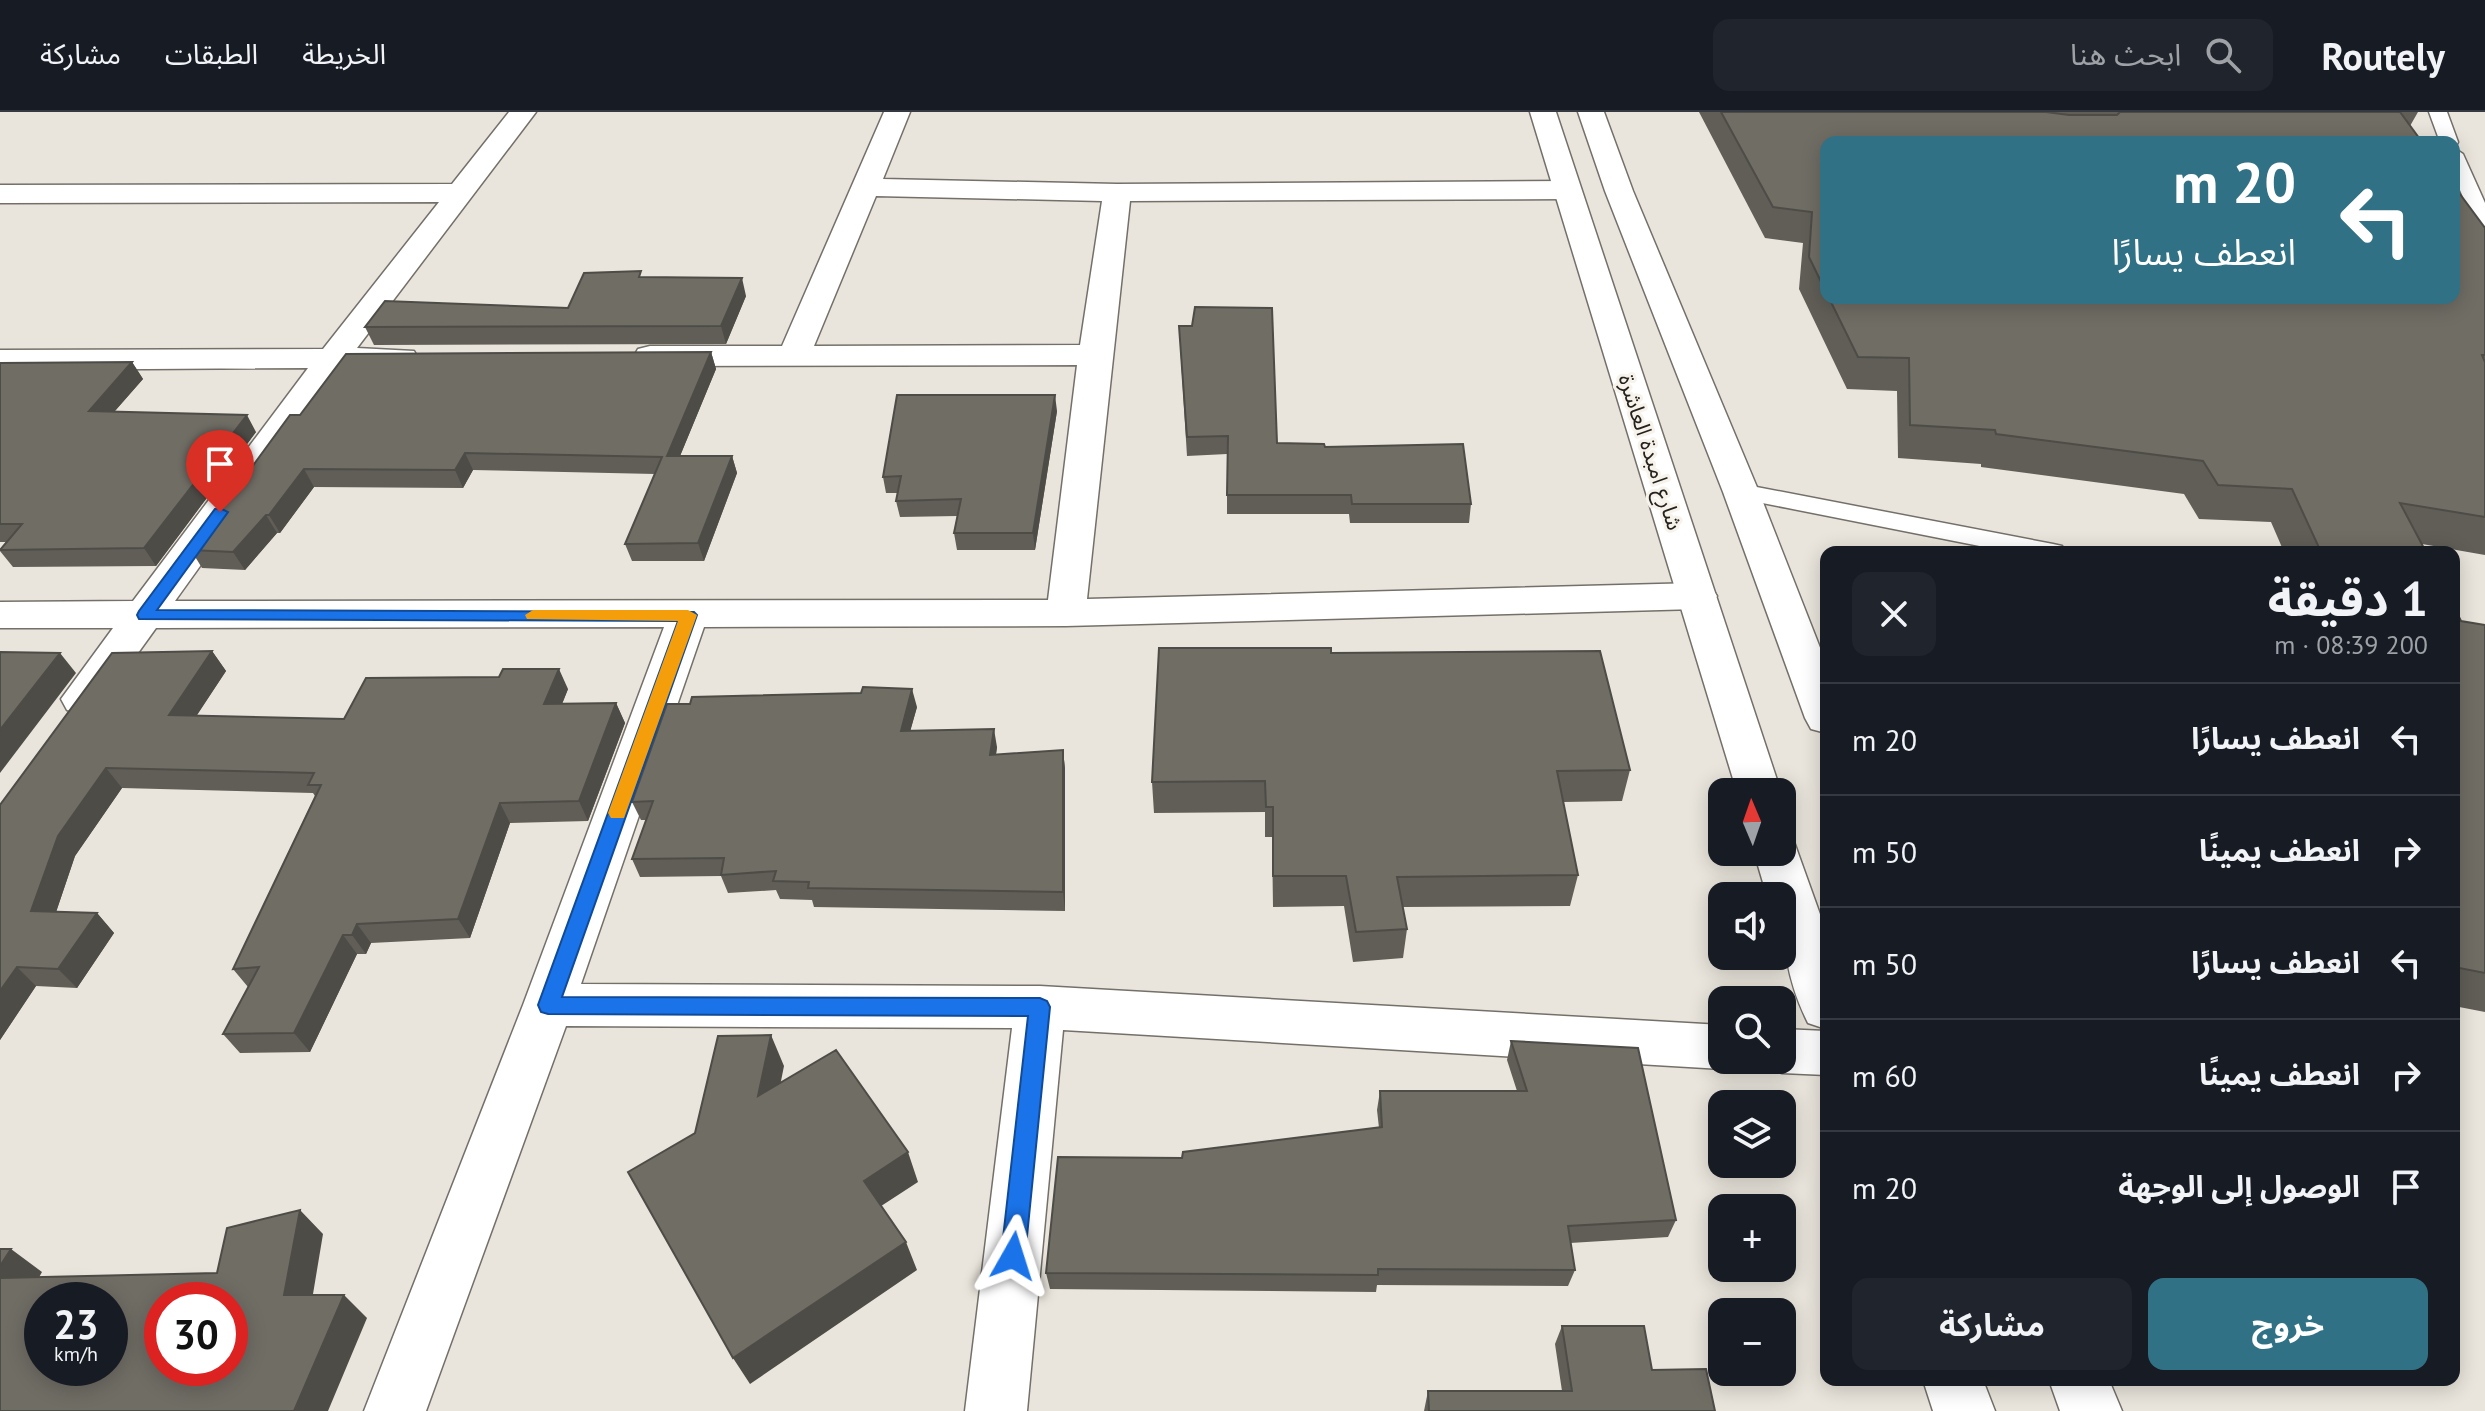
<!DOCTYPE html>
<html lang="ar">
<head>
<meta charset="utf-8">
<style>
  :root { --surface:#171b24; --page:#20242c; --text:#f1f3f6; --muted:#9ea1a6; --line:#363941; --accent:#317185 }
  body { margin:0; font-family:"PT Sans","Noto Sans Arabic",sans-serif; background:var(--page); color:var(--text); direction:rtl; height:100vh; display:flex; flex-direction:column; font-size:30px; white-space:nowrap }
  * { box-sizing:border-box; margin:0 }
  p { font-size:26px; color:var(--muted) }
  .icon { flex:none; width:44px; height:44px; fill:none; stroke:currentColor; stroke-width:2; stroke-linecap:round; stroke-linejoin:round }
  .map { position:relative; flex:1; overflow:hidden; direction:ltr }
  .sheet { position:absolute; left:1820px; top:434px; width:640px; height:840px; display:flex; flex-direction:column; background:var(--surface); border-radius:16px; box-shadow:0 4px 20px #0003; direction:rtl }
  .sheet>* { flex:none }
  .hud { position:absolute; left:1820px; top:24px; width:640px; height:168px; border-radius:16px; box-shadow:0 4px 20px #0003; direction:rtl; background:#317185; color:#fff; overflow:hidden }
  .needle { width:52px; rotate:358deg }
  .fabs { position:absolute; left:1708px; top:666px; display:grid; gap:16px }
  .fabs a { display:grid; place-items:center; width:88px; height:88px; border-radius:16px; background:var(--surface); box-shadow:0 4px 20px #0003; font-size:40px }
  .speed { position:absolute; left:24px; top:1170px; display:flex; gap:16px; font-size:40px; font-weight:700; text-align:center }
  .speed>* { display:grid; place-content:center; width:104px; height:104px; border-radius:50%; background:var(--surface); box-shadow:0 4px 20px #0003; line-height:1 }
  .speed small { font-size:20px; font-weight:400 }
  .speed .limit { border:12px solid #d22; background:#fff; color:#111 }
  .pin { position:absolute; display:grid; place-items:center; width:68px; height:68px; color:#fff; margin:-82px -34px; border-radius:50% 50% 50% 0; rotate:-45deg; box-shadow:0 0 8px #0007 }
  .pin .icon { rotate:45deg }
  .me { position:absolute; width:88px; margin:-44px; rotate:6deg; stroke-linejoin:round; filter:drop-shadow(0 0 6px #0008) }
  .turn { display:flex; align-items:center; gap:28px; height:168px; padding:0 32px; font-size:36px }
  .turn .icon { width:104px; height:104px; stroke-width:2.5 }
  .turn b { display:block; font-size:56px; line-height:68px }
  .round { display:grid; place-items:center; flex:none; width:84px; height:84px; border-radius:16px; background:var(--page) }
  .summary { display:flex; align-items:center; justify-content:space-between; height:136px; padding:0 32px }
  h1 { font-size:48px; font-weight:700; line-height:60px }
  .button { display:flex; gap:16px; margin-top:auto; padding:16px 32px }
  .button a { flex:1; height:92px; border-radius:16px; background:var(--accent); color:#fff; font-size:32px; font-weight:700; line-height:92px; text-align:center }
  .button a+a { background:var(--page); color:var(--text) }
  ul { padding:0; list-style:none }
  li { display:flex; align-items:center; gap:24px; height:112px; padding:0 32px; border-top:2px solid var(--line) }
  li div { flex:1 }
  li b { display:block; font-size:30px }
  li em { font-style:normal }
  header { display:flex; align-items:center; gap:48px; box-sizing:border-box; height:112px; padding:0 40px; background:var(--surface); border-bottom:2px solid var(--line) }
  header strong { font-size:38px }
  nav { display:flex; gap:44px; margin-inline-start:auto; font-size:28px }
  .search { width:560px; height:72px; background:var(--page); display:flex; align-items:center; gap:20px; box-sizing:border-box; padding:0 28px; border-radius:16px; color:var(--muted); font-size:30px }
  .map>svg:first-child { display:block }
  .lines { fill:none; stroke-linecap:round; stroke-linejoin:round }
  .lane-casing { stroke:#747069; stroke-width:3 }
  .street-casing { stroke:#747069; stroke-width:3 }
  .secondary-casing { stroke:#747069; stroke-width:3 }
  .lane { fill:#fff; fill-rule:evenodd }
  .street { fill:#fff; fill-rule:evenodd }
  .secondary { fill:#fff; fill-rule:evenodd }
  .wall { fill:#605e57 }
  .shaded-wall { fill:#4e4c47 }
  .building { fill:#706d65; stroke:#4e4c47; stroke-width:2; fill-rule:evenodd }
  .route { fill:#1a73e8; stroke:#114b97; stroke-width:2 }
  .slow { fill:#f59e0b }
  .labels { text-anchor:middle; stroke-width:6; stroke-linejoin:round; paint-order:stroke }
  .street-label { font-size:22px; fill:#24221f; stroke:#f7f2ea }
</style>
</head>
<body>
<header>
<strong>Routely</strong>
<div class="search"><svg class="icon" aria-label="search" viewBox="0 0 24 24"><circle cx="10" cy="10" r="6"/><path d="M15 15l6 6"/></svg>ابحث هنا</div>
<nav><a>الخريطة</a><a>الطبقات</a><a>مشاركة</a></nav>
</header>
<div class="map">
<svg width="2485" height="1299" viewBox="0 0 2485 1299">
  <rect width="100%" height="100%" fill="#e9e5dc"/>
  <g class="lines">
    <defs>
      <path id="lane" d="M2429 0H2447L2458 30 2456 34 2454 30H2440Z
        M2454 36 2463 42 2485 91V119L2475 113 2454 64Z
        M1741 372 2053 432 2062 434 2066 440H2010L1732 385 1729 380 1732 375Z"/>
      <path id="street" d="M509 0H536L357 236 414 239 418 246 414 253 342 256 175 489 1048 488 1077 253 650 254 638 251 634 244 638 237 650 234H782L884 0H910L883 67 1117 72 1567 69 1577 72 1581 78 1577 84 1567 87 1130 89 1087 487 1697 471 1711 475 1717 484 1711 493 1697 497 1066 514 704 515 581 872 1040 874 1722 913V948H1742L1740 951 1722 957 1063 918 1027 1299H965L1012 916 566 914 426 1299H364L523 893 664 515 156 516 97 598 82 602 67 598 61 587 113 516H0V490L133 489 308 256 0 258V238L323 237 439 90 0 91V73L452 72ZM876 84 1102 89 1080 233 814 234Z
        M1782 917 1826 919V963L1782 961 1764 955 1760 948H1782Z"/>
      <path id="secondary" d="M1530 0H1556L1781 680H1737Z
        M1578 0H1604L1633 79 1759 380 1826 551V621L1811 617 1805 606 1723 380 1605 79Z
        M1782 724 1793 727 1826 819V917L1808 911C1787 869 1782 830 1782 784H1767L1754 740H1782Z
        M1923 1268H1983L1995 1299H1933Z
        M2049 1268H2109L2122 1299H2060Z"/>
    </defs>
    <use href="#lane" class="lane-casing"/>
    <use href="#street" class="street-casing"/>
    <use href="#secondary" class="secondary-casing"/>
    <use href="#lane" class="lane"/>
    <use href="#street" class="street"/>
    <use href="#secondary" class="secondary"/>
  </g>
  <path class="wall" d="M1699 0H2418L2410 14 1826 30V186H2454L2485 116V443L2422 432 2426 440H2284L2271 410 2199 407 2184 382 1981 355V352L1898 346 1897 279 1847 277 1799 177 1803 131 1765 126Z
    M643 165 746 184 726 232 374 233 365 215 568 196Z
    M1180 232 1277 331 1325 335 1471 392 1469 411H1350L1349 402H1227V342L1187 344Z
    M711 240 716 257 680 344H732L737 361 704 449H632L625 432 655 362 473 358 463 376 314 375 280 421H277L245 458 202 456 191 438 300 303Z
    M132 250 143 267 114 300 256 320 156 454 13 455 0 439V437L6 430H0V251Z
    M1057 299 1035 438H957L954 421 957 404 900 405 896 389 898 381H886L883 365Z
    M2454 495 2461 509 2485 513V900L2454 894Z
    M212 539 226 559 196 604 344 607 568 577 562 592 616 591 625 611 588 709 510 711 470 826 371 831 366 842H357L310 940 240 941 223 922 248 875 233 857 315 684 313 681 122 676 75 744 56 800 97 801 114 821 77 876 36 874 0 928V693Z
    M1331 541 1630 658 1622 689 1563 690 1578 763 1570 794 1403 795 1407 817 1403 846 1353 850 1344 794 1273 795 1272 725H1265V700L1154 701 1152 670Z
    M917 595 910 619 997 635 996 643 1063 638 1065 657V799L814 795 812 788 780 787 776 778 728 781 721 764 640 765 632 747 646 708H641L632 690Z
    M1511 929 1676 1108 1668 1125 1570 1131 1575 1158 1568 1174 1377 1173 1376 1180 1050 1177 1046 1161 1182 1046 1379 1016 1377 998 1380 979H1517L1507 948Z
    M1562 1214 1652 1258 1715 1299H1424L1428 1279H1562L1555 1232Z"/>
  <path class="shaded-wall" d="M742 166 746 184 726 232 721 214Z
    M711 240 716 257 673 361 667 344Z
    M132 250 143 267 100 316 89 299Z
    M1055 283 1057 299 1035 438 1033 421Z
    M247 303 256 320 156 454 144 436Z
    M465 341 473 358 463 376 455 358Z
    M732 344 737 361 704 449 698 431Z
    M304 357 314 375 280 421 269 403Z
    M266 403 277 421 245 458 233 440Z
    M212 539 226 559 184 623 169 603Z
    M60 541 76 561 0 661V618Z
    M559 557 568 577 554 612 544 592Z
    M912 577 917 595 905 638 901 619Z
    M616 591 625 611 588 709 579 689Z
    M994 617 997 635 993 661 990 643Z
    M1063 638 1065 657V799L1063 780Z
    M106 656 122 676 75 744 50 818 31 799 58 724Z
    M500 691 510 711 470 826 458 807Z
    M97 801 114 821 77 876 58 857Z
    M357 812 371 831 366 842 352 823Z
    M343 823 357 842 310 940 294 921Z
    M17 855 36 874 0 928V879Z
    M771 923 784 954 772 1014 758 984Z
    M908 1040 918 1070 875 1098 864 1069Z
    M300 1098 323 1122 309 1206 284 1183Z
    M906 1130 917 1158 750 1272 733 1246Z
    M11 1137 42 1160 26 1189 0 1171V1154Z
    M344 1183 367 1206 328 1299H294Z"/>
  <path class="building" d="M1721 0H2046L2069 3H2117L2120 0H2400L2422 30H1826V180L1809 145 1812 100 1773 95Z
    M2454 74 2485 116V243H2482L2485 250V405L2400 391 2426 440H2321L2292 377 2218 373 2203 349 1996 322 1995 318 1910 313 1909 246 1858 245 1829 186H2454Z
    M641 159 639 165 742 166 721 214 365 215 385 189 568 196 584 161Z
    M1195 195 1272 196 1277 331 1324 332 1325 335 1463 332 1471 392H1352L1351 383H1227L1228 324 1187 325 1179 214H1192Z
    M711 240 667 344H732L698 431 625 432 662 345 465 341 455 358 304 357 269 403H266L233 440 191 438 290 303H300L346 242Z
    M132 250 89 299 247 303 144 436 0 438 22 412H0V251Z
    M897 283H1055L1033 421H954L961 387 896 389 901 364 883 365Z
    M2454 495 2461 509 2485 513V861L2454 855Z
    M1159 536H1331V541L1600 539 1630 658 1557 659 1578 763 1397 765 1407 817 1356 820 1346 764H1273V695H1266L1265 669 1152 670Z
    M212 539 169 603 344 607 366 566 499 565 503 557H559L544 592 616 591 579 689 500 691 458 807 357 812 352 823H343L294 921 223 922 259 855 233 857 321 673H308L314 661 106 656 58 724 31 799 97 801 58 857 17 855 0 879V693L112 541Z
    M0 540 60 541 0 618Z
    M863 575 912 577 901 619 994 617 990 643 1063 638V780L808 776 809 770 773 769 776 759 721 763 724 746 632 747 653 689 632 690 667 592H690L692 585 861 581Z
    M771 923 758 984 836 938 908 1040 864 1069 906 1130 733 1246 628 1060 695 1021 718 924Z
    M1511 929 1638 936 1676 1108 1568 1114 1575 1158 1378 1157V1163L1046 1161 1058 1045 1182 1046 1183 1040 1382 1015 1380 979H1527Z
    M300 1098 284 1183H344L294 1299H0V1166L217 1161 227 1116ZM42 1188H110V1256H42ZM162 1188H230V1256H162Z
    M0 1137H11L0 1154Z
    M1562 1214H1644L1652 1258 1706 1257 1715 1299H1429L1428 1279H1572Z"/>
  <path class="route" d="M220 396 228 400 157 498 694 500 697 503 562 885 1040 886 1047 889 1050 895 1025 1144 1021 1152 1013 1155 1004 1152 1001 1144 1028 904 548 902 541 900 538 893 678 509 139 507 137 503 139 499 215 397Z"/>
  <path class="slow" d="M533 498H688L697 503 624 706H611L608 701 678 509 527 507 525 503Z"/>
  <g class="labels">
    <g class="street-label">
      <text transform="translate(1651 340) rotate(72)" y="8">شارع امبدة العاشرة</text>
    </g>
  </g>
</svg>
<div class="fabs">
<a><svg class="needle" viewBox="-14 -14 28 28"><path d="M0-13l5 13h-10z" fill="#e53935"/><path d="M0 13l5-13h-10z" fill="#9ea1a6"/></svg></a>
<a><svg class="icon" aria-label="sound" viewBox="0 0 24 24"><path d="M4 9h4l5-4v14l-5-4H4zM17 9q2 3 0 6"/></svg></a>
<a><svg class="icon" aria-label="search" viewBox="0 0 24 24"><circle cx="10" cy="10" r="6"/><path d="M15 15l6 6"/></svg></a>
<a><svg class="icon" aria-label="layers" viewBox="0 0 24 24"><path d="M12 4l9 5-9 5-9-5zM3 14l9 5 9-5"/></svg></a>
<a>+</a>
<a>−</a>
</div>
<div class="speed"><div>23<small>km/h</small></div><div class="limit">30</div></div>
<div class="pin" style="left:220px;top:400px;background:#d93025"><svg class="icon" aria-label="arrive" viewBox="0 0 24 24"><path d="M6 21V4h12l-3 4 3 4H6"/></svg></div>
<svg class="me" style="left:1013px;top:1144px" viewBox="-20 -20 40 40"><path d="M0-17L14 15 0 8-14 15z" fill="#1a73e8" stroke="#fff" stroke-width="4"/></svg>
<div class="hud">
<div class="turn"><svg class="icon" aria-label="left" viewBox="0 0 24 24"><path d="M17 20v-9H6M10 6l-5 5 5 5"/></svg><div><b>20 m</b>انعطف يسارًا</div></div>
</div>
<section class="sheet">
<div class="summary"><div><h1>1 دقيقة</h1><p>200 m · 08:39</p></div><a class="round"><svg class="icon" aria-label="close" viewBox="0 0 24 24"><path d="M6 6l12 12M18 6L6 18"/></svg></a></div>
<ul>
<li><svg class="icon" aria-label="left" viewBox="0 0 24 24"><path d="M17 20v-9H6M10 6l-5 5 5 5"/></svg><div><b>انعطف يسارًا</b></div><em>20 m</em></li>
<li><svg class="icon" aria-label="right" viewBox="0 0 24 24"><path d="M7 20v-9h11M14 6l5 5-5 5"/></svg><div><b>انعطف يمينًا</b></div><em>50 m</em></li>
<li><svg class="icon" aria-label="left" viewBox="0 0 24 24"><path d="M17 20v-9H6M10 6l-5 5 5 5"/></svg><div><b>انعطف يسارًا</b></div><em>50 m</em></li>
<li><svg class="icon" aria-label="right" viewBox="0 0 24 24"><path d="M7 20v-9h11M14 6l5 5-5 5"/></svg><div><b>انعطف يمينًا</b></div><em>60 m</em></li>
<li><svg class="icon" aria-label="arrive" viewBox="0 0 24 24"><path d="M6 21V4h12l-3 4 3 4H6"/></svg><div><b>الوصول إلى الوجهة</b></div><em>20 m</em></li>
</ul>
<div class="button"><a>خروج</a><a>مشاركة</a></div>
</section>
</div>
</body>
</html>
